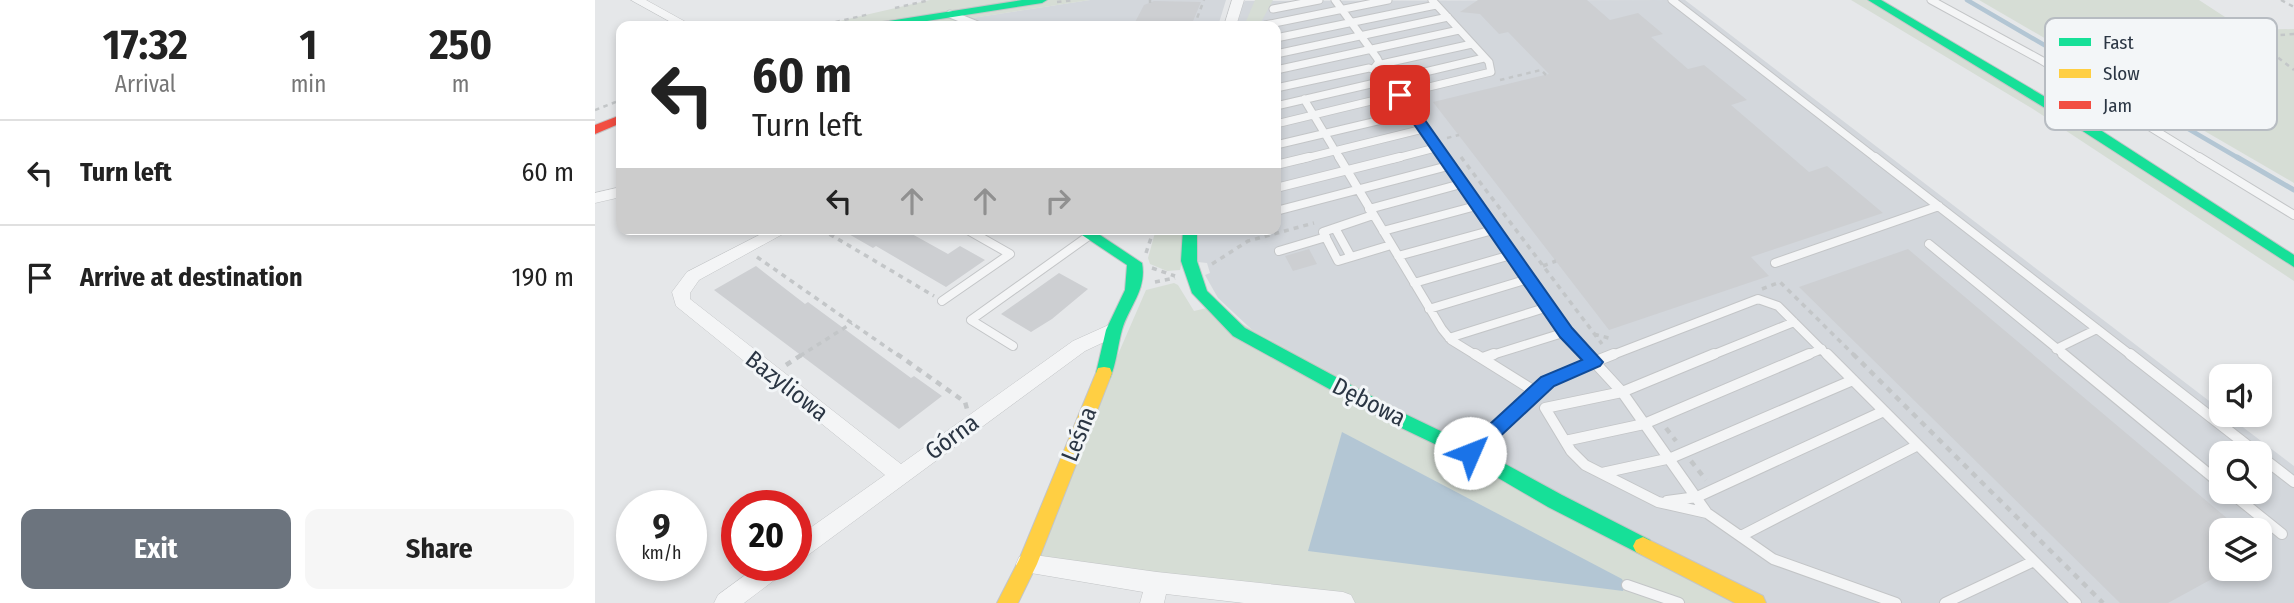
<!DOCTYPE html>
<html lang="en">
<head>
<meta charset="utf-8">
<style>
  :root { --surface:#fff; --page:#f6f6f6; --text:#222; --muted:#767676; --line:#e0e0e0; --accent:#6c747e }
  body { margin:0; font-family:"Fira Sans Condensed",sans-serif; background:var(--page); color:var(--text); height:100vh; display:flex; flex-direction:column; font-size:26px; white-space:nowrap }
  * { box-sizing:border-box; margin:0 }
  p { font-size:23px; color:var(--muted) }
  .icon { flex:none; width:38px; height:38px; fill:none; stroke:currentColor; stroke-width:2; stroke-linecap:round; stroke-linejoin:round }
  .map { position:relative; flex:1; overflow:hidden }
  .sheet { display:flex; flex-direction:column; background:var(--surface); width:595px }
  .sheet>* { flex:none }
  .banner { position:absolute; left:21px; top:21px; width:665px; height:214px; border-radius:14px; box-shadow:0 4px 10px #0003; background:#fff; color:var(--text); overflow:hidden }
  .buttons { position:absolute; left:1614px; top:364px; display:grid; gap:14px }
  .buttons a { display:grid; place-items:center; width:63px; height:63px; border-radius:14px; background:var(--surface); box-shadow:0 4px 10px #0003; font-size:35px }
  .speed { position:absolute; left:21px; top:490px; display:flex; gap:14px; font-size:35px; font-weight:700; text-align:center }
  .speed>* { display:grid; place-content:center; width:91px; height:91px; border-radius:50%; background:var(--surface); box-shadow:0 4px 10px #0003; line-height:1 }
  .speed small { font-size:18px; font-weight:400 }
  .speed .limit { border:10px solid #d22; background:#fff; color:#111 }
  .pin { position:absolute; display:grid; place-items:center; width:60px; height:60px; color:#fff; margin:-30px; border-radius:14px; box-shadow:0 4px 10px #0006 }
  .me { position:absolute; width:77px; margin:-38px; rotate:46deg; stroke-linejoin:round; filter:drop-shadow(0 0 5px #0008) }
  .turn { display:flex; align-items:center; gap:24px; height:147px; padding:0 21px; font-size:32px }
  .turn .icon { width:91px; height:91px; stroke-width:2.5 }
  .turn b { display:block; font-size:49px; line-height:60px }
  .lanes { display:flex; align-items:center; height:66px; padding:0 21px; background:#0003; justify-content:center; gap:35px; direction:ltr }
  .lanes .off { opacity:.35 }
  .eta { display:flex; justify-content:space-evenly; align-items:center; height:119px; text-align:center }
  .eta b { font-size:42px; font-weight:700; line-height:49px }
  .action { display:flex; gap:14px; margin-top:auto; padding:14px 21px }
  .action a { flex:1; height:80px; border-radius:14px; background:var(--accent); color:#fff; font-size:28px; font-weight:700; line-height:80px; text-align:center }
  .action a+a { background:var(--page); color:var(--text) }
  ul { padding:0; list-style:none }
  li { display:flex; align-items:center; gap:21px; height:105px; padding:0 21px; border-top:2px solid var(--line) }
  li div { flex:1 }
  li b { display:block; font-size:26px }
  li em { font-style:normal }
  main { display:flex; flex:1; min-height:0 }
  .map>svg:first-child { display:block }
  .built { fill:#d3d7dc; fill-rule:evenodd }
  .green { fill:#d6ddd5 }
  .water { fill:#b3c6d4 }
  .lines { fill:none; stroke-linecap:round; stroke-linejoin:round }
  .stream-far1 { stroke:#b3c6d4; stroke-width:4.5 }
  .stream { stroke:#b3c6d4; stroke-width:5 }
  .building { fill:#cdcfd2 }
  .lane-far2-casing { stroke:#c3c5c7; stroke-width:9 }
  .lane-far1-casing { stroke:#c3c5c7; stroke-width:10 }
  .lane-casing { stroke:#c3c5c7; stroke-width:12 }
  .street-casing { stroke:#c3c5c7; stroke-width:1 }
  .fast-casing { stroke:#c3c5c7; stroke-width:2 }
  .slow-casing { stroke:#c3c5c7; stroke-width:2 }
  .jam-casing { stroke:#c3c5c7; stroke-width:2 }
  .path-far2 { stroke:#c3c6c8; stroke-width:2.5; stroke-dasharray:4.5 4.5; stroke-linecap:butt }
  .path-far1 { stroke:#c3c6c8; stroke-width:3.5; stroke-dasharray:5 5; stroke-linecap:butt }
  .path { stroke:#c3c6c8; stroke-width:4.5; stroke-dasharray:6 6; stroke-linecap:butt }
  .lane-far2 { stroke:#f4f5f6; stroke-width:7 }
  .lane-far1 { stroke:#f4f5f6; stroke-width:8 }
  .lane { stroke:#f4f5f6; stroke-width:10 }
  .street { fill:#f4f5f6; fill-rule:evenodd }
  .fast { fill:#16e098; fill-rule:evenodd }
  .slow { fill:#ffcf43; fill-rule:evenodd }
  .jam { fill:#f24e42; fill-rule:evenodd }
  .route { fill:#1a73e8; stroke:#114b97; stroke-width:2 }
  .labels { text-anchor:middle; stroke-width:6; stroke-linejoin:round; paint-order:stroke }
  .street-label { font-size:24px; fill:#2b3644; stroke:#f3f6f8 }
  .key { fill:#f3f6f8; stroke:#b7bcc2; stroke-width:2 }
  .key-label { font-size:19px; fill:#2b3644 }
</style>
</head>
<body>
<main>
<section class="sheet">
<div class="eta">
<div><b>17:32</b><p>Arrival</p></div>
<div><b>1</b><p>min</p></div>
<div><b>250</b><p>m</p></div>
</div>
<ul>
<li><svg class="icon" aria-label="left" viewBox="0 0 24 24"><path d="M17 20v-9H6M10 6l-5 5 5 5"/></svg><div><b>Turn left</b></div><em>60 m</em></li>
<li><svg class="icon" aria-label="arrive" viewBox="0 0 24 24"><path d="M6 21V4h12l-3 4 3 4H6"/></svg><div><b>Arrive at destination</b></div><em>190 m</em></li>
</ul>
<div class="action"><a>Exit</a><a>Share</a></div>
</section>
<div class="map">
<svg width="1699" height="603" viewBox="0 0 1699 603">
  <rect width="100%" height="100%" fill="#e5e7e9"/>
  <path class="built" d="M495 0H631L623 26H397L376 18Z
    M1090 0 1626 410V415H1632L1699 466V603H1161L686 357 623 298 610 275 615 273 612 263 594 261 595 229H681V26H635L642 8 650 1ZM1626 453H1664V492H1626ZM1626 530H1664V569H1626Z"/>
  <path class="green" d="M335 0H495L325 26H223Z
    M660 0H678L664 26H649Z
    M1256 0H1278L1699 262V281L1438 109Z
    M1384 0H1604L1650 30 1699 29V183Z
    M561 229H595L585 270 572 271 555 264 553 258Z
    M579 283 583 285 599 311 616 307 1161 603H748L432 564 551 290Z"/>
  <path class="water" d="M747 432 1027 579 1030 586 1028 591 713 551Z"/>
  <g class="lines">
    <path class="stream-far1" d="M1372 0 1645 159"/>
    <path class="stream" d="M1642 157 1699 190"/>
  </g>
  <path class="building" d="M883 0H992L1015 20 1043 13 1068 34 1056 37 1093 69 1109 65 1152 100 1136 105 1214 172 1232 166 1288 213 1156 257 1174 276 1014 330 838 102 954 74 913 32 904 34 885 14 865 12Z
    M559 1 606 2 596 26H538L549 5Z
    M245 229H308L353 254 365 246 390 260 351 287 281 246 278 248Z
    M714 249 722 264 698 271 690 256Z
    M1313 249 1646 530H1626V574L1573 603H1525L1204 287Z
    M161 266 210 304 213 302 316 378 319 376 347 396 304 429 119 290Z
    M464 273 493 289 457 319 436 332 406 314Z"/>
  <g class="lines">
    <defs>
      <path id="lane-far2" d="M740 0 782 58 784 62 780 67
        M1077 0 1282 159
        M1336 0 1446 60 1607 159
        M678 9 724 0
        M355 14 385 26
        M670 25 793 0
        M681 38 841 5
        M681 54 853 17
        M782 65 877 44
        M681 70 864 30
        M813 76 889 58
        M681 88 774 68 791 74 850 159
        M709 99 745 159
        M681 106 780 83
        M681 124 896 72 894 62 837 0
        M681 145 816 113
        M707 159 828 129
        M798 159 840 148"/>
      <path id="lane-far1" d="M744 157 847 329 856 340 882 356
        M849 157 971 332 994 356
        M1280 157 1537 356
        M1604 157 1699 215
        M681 165 714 157
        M681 188 805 157
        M774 209 866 184
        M681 211 853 166
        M778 215 728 232 743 261 796 245
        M740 228 756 257
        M788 231 881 206
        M1334 244 1471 356
        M684 251 731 237
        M803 256 898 230
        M1180 263 1344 206
        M819 283 916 255
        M347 301 415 254 371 229
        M834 309 933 279
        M854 338 953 307
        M418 346 376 320 495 235
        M1461 349 1502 329
        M894 356 971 332
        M1015 356 1163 299 1183 306 1233 356
        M1115 356 1199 322
        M1210 356 1227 349"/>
      <path id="lane" d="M880 354 941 392
        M992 354 1027 392 950 408 976 451 990 465 1063 502 1112 513 1178 559 1301 603
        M1232 354 1481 603
        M1468 354 1626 484
        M1535 354 1662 453
        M888 358 899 354
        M970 441 1049 424 1214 354
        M877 452 958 378 1019 354
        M1664 455 1699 482
        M1007 473 1076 458 1258 380
        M1635 492 1687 534
        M1072 501 1102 497 1289 411
        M1112 513 1027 392 1119 354
        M1146 536 1323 445
        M1032 585 1084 603
        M1350 603 1439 561"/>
      <path id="street" d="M36 0H51L98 26H83Z
        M637 0H649L641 26H629Z
        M26 187V197L0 203V193Z
        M176 229H197L104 280 95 293V299L306 464 478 341 518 323 524 325 527 330 524 335 490 351 209 558 201 561V538L290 475 81 306 77 292 92 272Z
        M432 554 562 572 748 592 756 595 760 603H649L571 594 569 603H545L548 592 424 571 421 564 424 557Z
        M164 565H193L190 572 149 603H119L123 595Z"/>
      <path id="fast" d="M427 0H452L447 3 300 26H275L281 23Z
        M1273 0H1286L1496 124 1699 255V267L1486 130Z
        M478 229H496L547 263C552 290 534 306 527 330 523 344 522 359 517 373L515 378H503L501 373 511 330 530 290 532 265Z
        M588 229H602V261L612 291 650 328 808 413 881 448 967 495 1055 540 1058 546 1055 552 1048 555 1041 552 953 507 869 458 796 423 638 336 597 293 586 261Z"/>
      <path id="slow" d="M509 367 515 368 517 373 442 564 423 603H402L424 560 501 373 503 368Z
        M1048 537 1168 596 1171 603H1140L1041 552 1038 546 1041 540Z"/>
      <path id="jam" d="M26 115V123L0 134V125Z"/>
    </defs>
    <use href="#lane-far2" class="lane-far2-casing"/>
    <use href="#lane-far1" class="lane-far1-casing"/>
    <use href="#lane" class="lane-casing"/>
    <use href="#street" class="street-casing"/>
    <use href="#fast" class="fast-casing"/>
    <use href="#slow" class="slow-casing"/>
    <use href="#jam" class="jam-casing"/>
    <path class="path-far2" d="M555 0V3
      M1686 0 1699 7
      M462 2 479 0
      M300 8 335 0
      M223 26 275 14
      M599 26 609 0
      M1699 34 1671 36 1677 53 1699 70
      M905 80 946 70 951 75
      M0 110 26 100
      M852 138 864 135"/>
    <path class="path-far1" d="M866 157 1007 344
      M236 229 231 232 339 296
      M551 253 559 229
      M162 257 304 356
      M617 264 653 241 719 223
      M948 266 961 261
      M557 268 580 276
      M560 282 580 278
      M1167 289 1185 282 1260 356
      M999 334 1017 339
      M205 356 257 323"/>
    <path class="path" d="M302 354 370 402 372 409
      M1258 354 1508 603
      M191 365 208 354
      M1071 428 1081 441
      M1096 461 1111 480"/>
    <use href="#lane-far2" class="lane-far2"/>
    <use href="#lane-far1" class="lane-far1"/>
    <use href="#lane" class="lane"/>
    <use href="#street" class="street"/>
    <use href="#fast" class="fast"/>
    <use href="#slow" class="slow"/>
    <use href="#jam" class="jam"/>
  </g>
  <path class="route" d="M805 91 810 92 977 328 1008 362 1005 366 959 386 882 458 875 461 869 458 866 453 869 448 946 377 987 360 965 337 799 95Z"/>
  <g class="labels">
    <g class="street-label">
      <text transform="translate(192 386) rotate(38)" y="8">Bazyliowa</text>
      <text transform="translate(774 402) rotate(27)" y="8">Dębowa</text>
      <text transform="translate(484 434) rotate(-68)" y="8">Leśna</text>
      <text transform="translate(357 437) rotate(-36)" y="8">Górna</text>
    </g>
  </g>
  <rect x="1450" y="18" width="232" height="112" rx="10" class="key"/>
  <rect x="1464" y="38" width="32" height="8" fill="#16e098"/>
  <rect x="1464" y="69" width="32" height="9" fill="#ffcf43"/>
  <rect x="1464" y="101" width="32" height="8" fill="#f24e42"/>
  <g class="key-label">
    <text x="1508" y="49">Fast</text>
    <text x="1508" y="80">Slow</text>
    <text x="1508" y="112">Jam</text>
  </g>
</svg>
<div class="buttons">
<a><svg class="icon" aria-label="sound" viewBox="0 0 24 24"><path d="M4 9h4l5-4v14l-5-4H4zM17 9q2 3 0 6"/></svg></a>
<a><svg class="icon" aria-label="search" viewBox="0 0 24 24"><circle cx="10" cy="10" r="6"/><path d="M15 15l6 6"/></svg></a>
<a><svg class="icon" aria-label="layers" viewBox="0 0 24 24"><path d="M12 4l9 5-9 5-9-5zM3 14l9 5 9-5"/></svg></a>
</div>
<div class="speed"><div>9<small>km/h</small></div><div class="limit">20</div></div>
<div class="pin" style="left:805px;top:95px;background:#d93025"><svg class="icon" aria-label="arrive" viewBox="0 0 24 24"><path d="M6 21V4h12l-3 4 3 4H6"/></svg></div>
<svg class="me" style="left:875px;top:453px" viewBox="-20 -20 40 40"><circle r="19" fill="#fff"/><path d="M0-13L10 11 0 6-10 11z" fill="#1a73e8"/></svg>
<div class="banner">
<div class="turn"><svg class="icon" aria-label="left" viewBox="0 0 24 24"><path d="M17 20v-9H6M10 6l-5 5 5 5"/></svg><div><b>60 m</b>Turn left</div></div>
<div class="lanes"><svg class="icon" aria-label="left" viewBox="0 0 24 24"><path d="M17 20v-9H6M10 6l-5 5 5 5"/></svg><svg class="icon off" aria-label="ahead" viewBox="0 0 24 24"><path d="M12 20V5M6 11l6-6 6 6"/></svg><svg class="icon off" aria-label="ahead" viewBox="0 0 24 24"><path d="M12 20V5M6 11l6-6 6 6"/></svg><svg class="icon off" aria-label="right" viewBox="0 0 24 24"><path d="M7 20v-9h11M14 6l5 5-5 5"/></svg></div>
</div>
</div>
</main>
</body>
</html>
